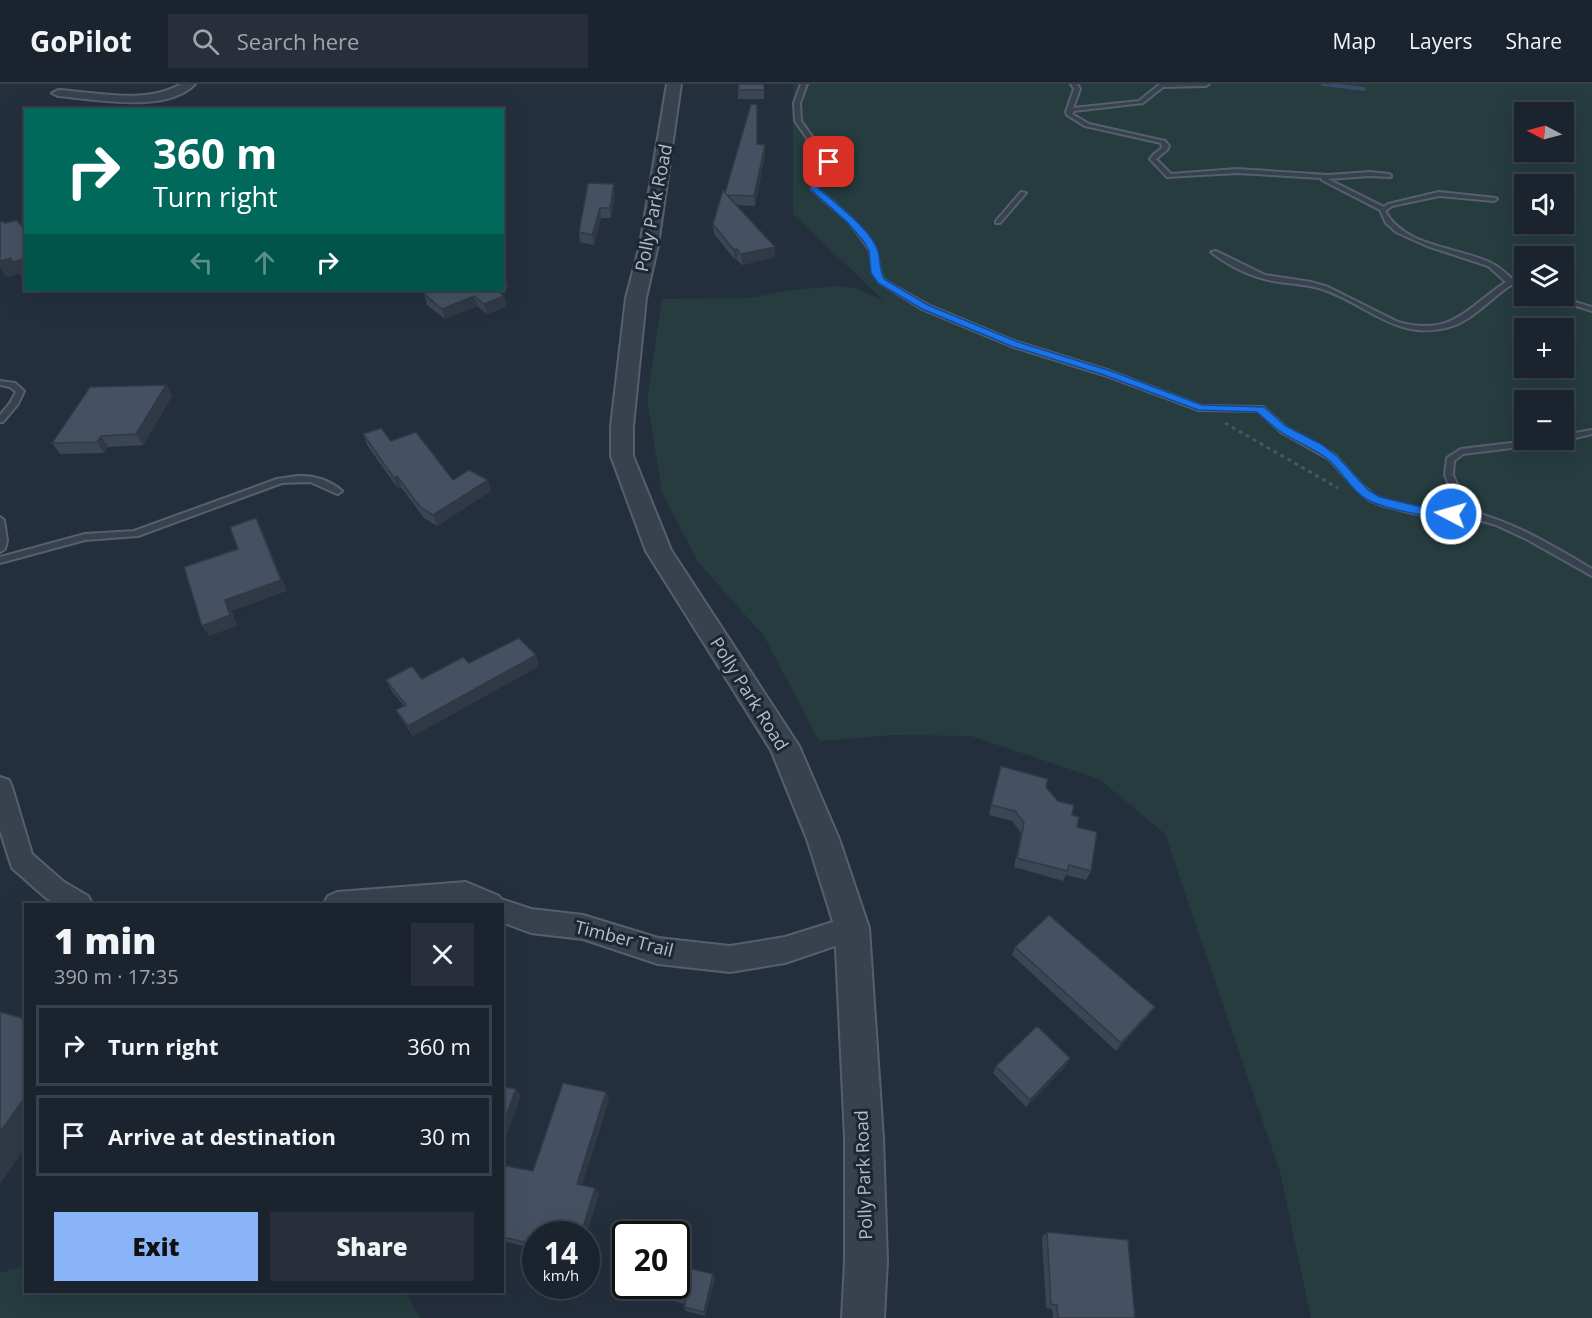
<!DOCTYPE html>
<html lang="en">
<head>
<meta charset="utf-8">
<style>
  :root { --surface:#1b232e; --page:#282f3a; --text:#f1f3f6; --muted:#a0a4aa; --line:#39404a; --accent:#8ab4f8 }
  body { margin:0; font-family:"Open Sans",sans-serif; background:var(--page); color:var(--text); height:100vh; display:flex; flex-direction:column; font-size:22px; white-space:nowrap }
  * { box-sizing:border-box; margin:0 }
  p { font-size:20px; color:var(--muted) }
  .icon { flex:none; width:33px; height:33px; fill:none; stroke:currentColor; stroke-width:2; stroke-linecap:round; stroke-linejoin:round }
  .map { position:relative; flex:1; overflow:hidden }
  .side { position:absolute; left:24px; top:819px; width:480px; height:390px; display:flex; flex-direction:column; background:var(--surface); border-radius:0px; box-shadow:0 6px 24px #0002,0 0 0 2px var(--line) }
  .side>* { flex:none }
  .guide { position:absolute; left:24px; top:24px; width:480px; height:183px; border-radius:0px; box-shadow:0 6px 24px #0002,0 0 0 2px var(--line); background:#00695c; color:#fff; overflow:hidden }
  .needle { width:39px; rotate:276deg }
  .tools { position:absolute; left:1514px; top:18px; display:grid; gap:12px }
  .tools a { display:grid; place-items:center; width:60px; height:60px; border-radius:0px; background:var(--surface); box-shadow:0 6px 24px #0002,0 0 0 2px var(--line); font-size:30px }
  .speed { position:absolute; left:522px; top:1137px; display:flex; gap:12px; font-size:30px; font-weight:700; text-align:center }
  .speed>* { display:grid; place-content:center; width:78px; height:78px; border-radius:50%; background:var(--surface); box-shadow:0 6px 24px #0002,0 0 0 2px var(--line); line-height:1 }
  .speed small { font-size:15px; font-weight:400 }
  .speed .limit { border:3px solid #111; border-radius:9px; background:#fff; color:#111 }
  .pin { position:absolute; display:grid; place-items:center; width:51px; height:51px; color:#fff; margin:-26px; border-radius:12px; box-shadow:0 3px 9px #0006 }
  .me { position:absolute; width:66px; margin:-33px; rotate:276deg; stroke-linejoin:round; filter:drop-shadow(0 0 4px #0008) }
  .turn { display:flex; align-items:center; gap:21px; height:126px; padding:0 30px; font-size:27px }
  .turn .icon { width:78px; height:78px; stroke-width:2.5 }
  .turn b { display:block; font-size:42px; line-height:51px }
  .lanes { display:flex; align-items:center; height:57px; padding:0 30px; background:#0003; justify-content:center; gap:30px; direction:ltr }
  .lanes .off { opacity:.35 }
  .round { display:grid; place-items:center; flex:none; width:63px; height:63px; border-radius:0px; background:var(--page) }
  .head { display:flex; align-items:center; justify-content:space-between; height:102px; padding:0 30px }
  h1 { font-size:36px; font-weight:800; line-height:45px }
  .cta { display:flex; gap:12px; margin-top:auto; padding:12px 30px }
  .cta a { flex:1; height:69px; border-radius:0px; background:var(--accent); color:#111; font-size:24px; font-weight:800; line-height:69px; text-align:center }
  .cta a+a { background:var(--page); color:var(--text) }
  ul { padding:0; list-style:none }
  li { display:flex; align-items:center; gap:18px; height:81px; margin:0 12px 9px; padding:0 18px; border:3px solid var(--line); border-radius:0px }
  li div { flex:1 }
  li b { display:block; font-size:22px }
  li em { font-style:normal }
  header { display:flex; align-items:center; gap:36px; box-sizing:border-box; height:84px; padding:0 30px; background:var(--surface); border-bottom:2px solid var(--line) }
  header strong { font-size:28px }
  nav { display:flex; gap:33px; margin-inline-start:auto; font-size:21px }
  .search { width:420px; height:54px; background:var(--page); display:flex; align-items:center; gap:15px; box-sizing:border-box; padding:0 21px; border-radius:0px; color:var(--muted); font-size:22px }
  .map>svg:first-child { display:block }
  .green { fill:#263c3f; fill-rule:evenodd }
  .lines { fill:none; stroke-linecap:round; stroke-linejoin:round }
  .stream { stroke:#394c67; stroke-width:4 }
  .service-casing { stroke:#565f6c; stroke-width:4 }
  .minor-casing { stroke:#565f6c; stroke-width:4 }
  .tertiary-casing { stroke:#565f6c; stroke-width:4 }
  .path { stroke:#44595c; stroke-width:3; stroke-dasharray:4 4; stroke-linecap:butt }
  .service { fill:#38414e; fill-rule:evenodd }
  .minor { fill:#38414e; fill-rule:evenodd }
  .tertiary { fill:#38414e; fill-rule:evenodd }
  .wall { fill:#3b4654 }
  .shaded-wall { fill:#303945 }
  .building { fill:#455162; stroke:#303945; stroke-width:1.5 }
  .route { fill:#1a73e8; stroke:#114b97; stroke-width:1.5 }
  .labels { text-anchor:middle; stroke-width:6; stroke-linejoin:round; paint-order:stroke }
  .street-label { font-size:18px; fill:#b4bcc9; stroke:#1d2633 }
</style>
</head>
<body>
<header>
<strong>GoPilot</strong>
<div class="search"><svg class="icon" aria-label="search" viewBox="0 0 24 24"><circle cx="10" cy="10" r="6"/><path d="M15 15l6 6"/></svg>Search here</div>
<nav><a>Map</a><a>Layers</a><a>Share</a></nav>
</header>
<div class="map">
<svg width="1592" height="1234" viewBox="0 0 1592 1234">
  <rect width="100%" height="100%" fill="#242f3e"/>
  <path class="green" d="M793 0H1592V1234H1311L1280 1088 1165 750 1099 695 971 652 893 651 819 657 764 552 698 478 662 408 647 316 662 215 749 214 793 206 837 202 856 204 884 217 793 130ZM1524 28H1563V68H1524ZM1524 100H1563V140H1524ZM1524 172H1563V212H1524ZM1524 244H1563V284H1524ZM1524 316H1563V356H1524Z
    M25 1181 26 1208H406L420 1234H0V1189Z"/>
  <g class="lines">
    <path class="stream" d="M1323 0 1364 5"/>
    <defs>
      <path id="service" d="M801 0H807L800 19 801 37 832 81 821 95 817 105C838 122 861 139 874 164 880 174 877 186 884 196L928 221 1017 258 1110 287 1202 322 1263 323 1287 344 1335 371 1362 401 1375 412 1387 417 1412 423 1441 427 1459 426 1445 391 1447 374 1461 365 1536 356H1555L1551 359 1463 370 1454 377 1453 391 1469 427C1514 438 1552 461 1592 485V492L1528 456 1496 441 1465 432H1441L1412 429 1381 421 1369 416 1356 405 1329 375 1281 348 1258 327 1198 326 1104 291 1011 262 922 225 879 198 873 189 870 167 864 158 849 138 811 105 815 95 826 81 795 37 794 19Z
        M1071 0H1077L1080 5 1073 24 1139 17 1160 0H1209L1206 2 1163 3 1143 19 1074 27 1072 30 1089 40 1165 57 1169 62 1167 66 1156 75 1171 90 1237 85 1328 91 1370 88 1389 90 1391 91V93L1370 92 1328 95 1384 123 1388 120 1439 108 1496 114 1497 115 1494 117 1439 112 1392 122 1385 127C1406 165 1459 162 1493 180 1505 186 1511 197 1524 202V206L1511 201C1489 215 1472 238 1446 244 1395 256 1367 220 1322 205 1306 200 1289 200 1273 197 1251 193 1227 181 1211 168L1216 167 1265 191 1311 198 1328 203 1398 238C1453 253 1466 224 1506 198L1488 182 1427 162 1396 148 1386 139 1380 126 1322 96 1321 94 1237 89 1167 93 1150 75 1154 70 1162 64 1161 59 1085 42 1067 31 1066 28 1074 5Z
        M1021 108 1026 109 1000 139H996V137Z
        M1545 212H1555L1592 223V227Z
        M0 297 15 299 24 307 18 320 3 338H0V331L10 319 16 308 10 303 0 301Z
        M1592 346V350L1563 357 1560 356H1563V351Z
        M297 392C313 391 330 396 342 407L338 410 335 409 310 398 282 399 138 452 85 456 0 479V473L85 450 134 447 277 395Z
        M0 433 4 436 7 456 5 465 0 468Z"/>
      <path id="minor" d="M181 0H195C166 30 95 15 58 12L52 9 58 6C97 8 145 21 181 0Z
        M0 693 9 696 12 703 32 770 64 798 88 812 92 820H56L46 814 12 784 0 746Z
        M466 798 499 812 501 815 531 825 583 831 658 854 730 862 785 853 852 832 861 835 865 844 861 853 785 879 730 888 658 880 583 855 531 849 502 838V820H324L328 812 337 808Z"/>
      <path id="tertiary" d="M667 0H681L658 161 646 214 633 342V372L671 466 799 662 839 755 869 844 883 1054 887 1177 884 1234H842L845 1177V1054L835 844 807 755 771 666 646 467 611 372V342L626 214 640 161Z"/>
    </defs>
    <use href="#service" class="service-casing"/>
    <use href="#minor" class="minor-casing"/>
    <use href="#tertiary" class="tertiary-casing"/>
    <path class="path" d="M1225 339 1338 404"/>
    <use href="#service" class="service"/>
    <use href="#minor" class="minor"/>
    <use href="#tertiary" class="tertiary"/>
  </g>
  <path class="wall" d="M764 0V15H738V6Z
    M757 31V60L765 61V71L755 122 737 121 775 173 742 181 737 176H735L714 150 713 140Z
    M588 99 615 110 611 134H601L594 161 580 158 579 148Z
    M505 193 508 204 498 208 507 222 487 230 477 222 445 235 427 221 424 210Z
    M166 301 172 312 143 361 108 363 104 369 60 370 52 359Z
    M363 350 391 357 453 396 491 407 437 442 424 434 401 403 398 405 367 361Z
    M469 579 539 582 413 652 402 636 396 626 404 622 391 606 386 596 422 595Z
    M1001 682 1046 703 1058 717 1072 731 1077 743 1091 787 1086 796 1066 791 1063 797 1014 783 1021 749 1012 737 989 731Z
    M1015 863 1155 923 1149 931 1116 967 1012 871Z
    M996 982H1066L1026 1023 993 989Z
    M606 1008 609 1015 582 1101 599 1110 586 1150 573 1149 536 1150V1172L531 1169 533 1164 502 1157V1081L533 1087Z
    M1047 1148 1135 1234H1053L1052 1225 1046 1224 1042 1153Z
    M713 1190 715 1195 705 1232 686 1227 684 1223 685 1220 630 1206 627 1202Z"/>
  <path class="shaded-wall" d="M765 61V71L755 122 754 112Z
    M614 100 615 110 611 134 610 124Z
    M600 124 601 134 594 161 592 151Z
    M775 163V173L742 181 741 170Z
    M737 165V176H735L734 166Z
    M11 174 26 175V193L22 194 19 190 6 193 0 183V177Z
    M505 193 508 204 491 211 489 206H502V194Z
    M474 212 477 222 445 235 442 225Z
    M504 212 507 222 487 230 484 220Z
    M166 301 172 312 143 361 136 350Z
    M101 352 108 363 104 369 97 358Z
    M397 392 401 403 398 405 394 394Z
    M488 396 491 407 437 442 433 431Z
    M256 434 262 445 287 507 232 527 237 542 209 552 202 542 225 516Z
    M536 571 539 582 413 652 408 642Z
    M1155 923 1149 931 1116 967 1121 959Z
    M1070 974 1066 982 1026 1023 1030 1016Z
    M516 1005 521 1012 502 1063V1043Z
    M606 1008 609 1015 581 1106 577 1100Z
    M26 1012V1063L0 1100V1048Z
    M595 1104 599 1110 586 1150H585L582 1147Z
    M569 1144 573 1149V1150H567Z
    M713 1190 715 1195 705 1232 704 1228Z"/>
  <path class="building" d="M739 0H764V6H738Z
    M751 20 757 21V60L765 61 754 112 727 111 775 163 741 170 737 165 734 166 713 140 723 106 725 109Z
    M588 99 614 100 610 124H600L592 151 579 148Z
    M17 136 18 139H20L26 151V175L12 178 11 174 0 177V137L6 139Z
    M435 206H496L504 212 484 220 474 212 442 225 424 210Z
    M166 301 136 350 101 352 97 358 52 359 90 303Z
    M381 344 391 357 416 348 453 396 469 386 488 396 433 431 420 423 397 392 394 394 363 350Z
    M256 434 281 496 225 516 230 531 202 542 184 483 238 465 230 443Z
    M519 554 536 571 408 642 396 626 406 621 386 596 412 582 422 595 463 573 469 579Z
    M1001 682 1048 695 1046 703 1058 717 1074 721 1072 731 1079 733 1077 743 1097 748 1091 787 1069 781 1067 787 1017 774 1024 739 1015 727 991 721Z
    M1049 831 1155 923 1121 959 1015 863Z
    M0 928 26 935V1012L0 1048Z
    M1037 942 1070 974 1030 1016 996 982Z
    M563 999 606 1008 577 1100 595 1104 582 1147 569 1144 567 1150H536V1170L531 1169 534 1160 502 1153V1081L533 1087Z
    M502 1002 516 1005 502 1043Z
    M1047 1148 1128 1156 1135 1234H1058L1057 1221 1051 1220Z
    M676 1181 713 1190 704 1228 684 1223 686 1216 627 1202H676Z"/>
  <path class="route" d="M826 77H831L832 84 821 96 818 104C836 120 871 145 878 167 881 177 879 186 884 195L928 221 1018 258 1111 287 1202 321 1264 323 1286 342 1321 360 1338 373 1368 406 1380 413 1426 424 1451 427 1457 430C1448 440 1386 424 1372 418 1353 410 1344 390 1330 377 1314 363 1294 358 1278 346 1271 341 1264 334 1257 328L1198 326 1104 291 1011 262 922 225 878 199 871 189 869 167 864 158 848 139 810 105C814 94 823 87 826 77Z"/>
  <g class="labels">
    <g class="street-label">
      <text transform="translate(654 124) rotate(-79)" y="6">Polly Park Road</text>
      <text transform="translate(749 610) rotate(58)" y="6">Polly Park Road</text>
      <text transform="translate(624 855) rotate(14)" y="6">Timber Trail</text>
      <text transform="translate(864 1091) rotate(-92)" y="6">Polly Park Road</text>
    </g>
  </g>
</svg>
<div class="tools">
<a><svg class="needle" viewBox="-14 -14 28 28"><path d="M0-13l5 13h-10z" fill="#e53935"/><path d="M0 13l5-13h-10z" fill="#a0a4aa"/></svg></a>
<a><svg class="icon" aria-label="sound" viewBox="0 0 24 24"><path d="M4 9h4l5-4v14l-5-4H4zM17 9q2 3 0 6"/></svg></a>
<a><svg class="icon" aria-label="layers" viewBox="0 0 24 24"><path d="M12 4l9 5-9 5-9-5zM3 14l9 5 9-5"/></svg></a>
<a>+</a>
<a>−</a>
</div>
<div class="speed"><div>14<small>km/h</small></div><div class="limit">20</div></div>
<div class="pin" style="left:829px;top:78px;background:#d93025"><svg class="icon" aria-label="arrive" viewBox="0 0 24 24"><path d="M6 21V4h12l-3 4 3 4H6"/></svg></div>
<svg class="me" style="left:1451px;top:430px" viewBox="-20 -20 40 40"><circle r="17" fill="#1a73e8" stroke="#fff" stroke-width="3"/><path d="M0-11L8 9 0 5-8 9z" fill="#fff"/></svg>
<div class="guide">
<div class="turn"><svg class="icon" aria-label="right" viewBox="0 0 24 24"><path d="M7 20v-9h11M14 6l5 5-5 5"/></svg><div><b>360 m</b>Turn right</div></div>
<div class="lanes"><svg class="icon off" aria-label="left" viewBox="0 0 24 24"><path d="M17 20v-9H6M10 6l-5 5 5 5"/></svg><svg class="icon off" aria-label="ahead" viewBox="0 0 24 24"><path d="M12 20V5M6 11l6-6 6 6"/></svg><svg class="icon" aria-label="right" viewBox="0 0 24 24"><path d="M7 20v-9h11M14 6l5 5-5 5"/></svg></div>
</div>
<section class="side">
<div class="head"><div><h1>1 min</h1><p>390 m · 17:35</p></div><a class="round"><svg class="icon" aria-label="close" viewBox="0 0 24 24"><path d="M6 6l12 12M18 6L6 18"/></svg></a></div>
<ul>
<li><svg class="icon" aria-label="right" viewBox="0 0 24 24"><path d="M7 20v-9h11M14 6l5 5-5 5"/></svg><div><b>Turn right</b></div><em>360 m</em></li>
<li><svg class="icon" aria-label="arrive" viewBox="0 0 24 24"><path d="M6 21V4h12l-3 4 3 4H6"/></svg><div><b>Arrive at destination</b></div><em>30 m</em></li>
</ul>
<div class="cta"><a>Exit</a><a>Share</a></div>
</section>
</div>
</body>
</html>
